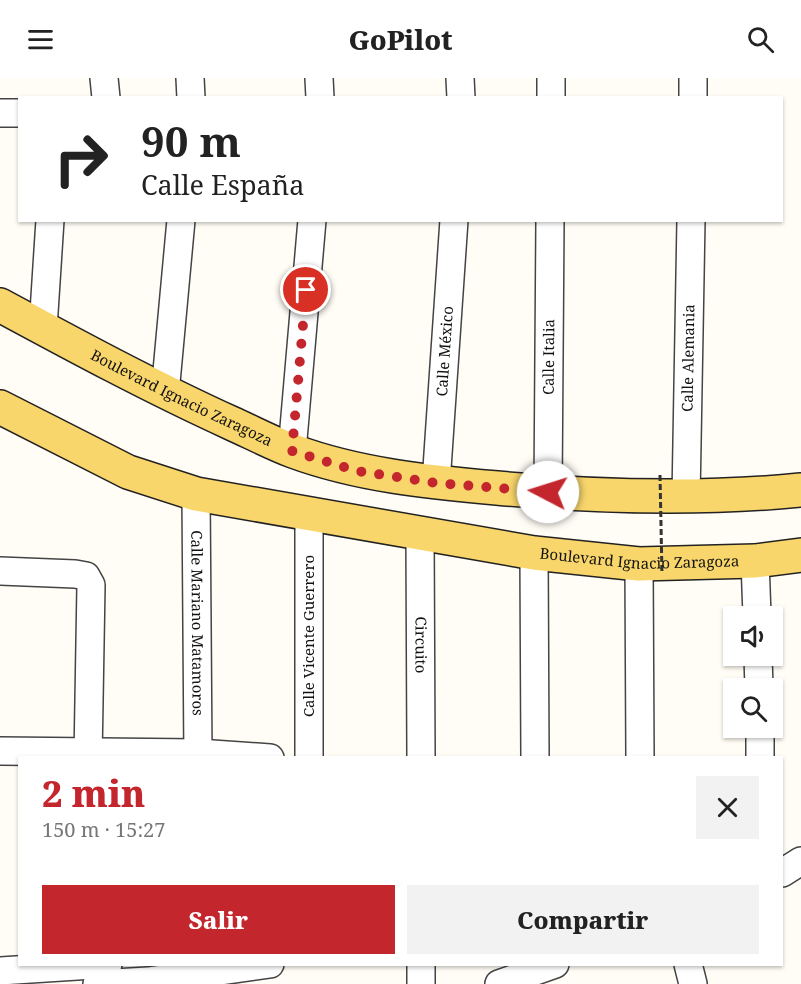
<!DOCTYPE html>
<html lang="es">
<head>
<meta charset="utf-8">
<style>
  :root { --surface:#fff; --page:#f2f2f2; --text:#222; --muted:#767676; --accent:#c4262e }
  body { margin:0; font-family:"Noto Serif",serif; background:var(--page); color:var(--text); height:100vh; display:flex; flex-direction:column; font-size:22px; white-space:nowrap }
  * { box-sizing:border-box; margin:0 }
  p { font-size:20px; color:var(--muted) }
  .icon { flex:none; width:33px; height:33px; fill:none; stroke:currentColor; stroke-width:2; stroke-linecap:round; stroke-linejoin:round }
  .map { position:relative; flex:1; overflow:hidden }
  .panel { position:absolute; left:18px; top:678px; width:765px; height:210px; display:flex; flex-direction:column; background:var(--surface); border-radius:0px; box-shadow:0 2px 4px #0004 }
  .panel>* { flex:none }
  .guide { position:absolute; left:18px; top:18px; width:765px; height:126px; border-radius:0px; box-shadow:0 2px 4px #0004; background:#fff; color:var(--text); overflow:hidden }
  .controls { position:absolute; left:723px; top:528px; display:grid; gap:12px }
  .controls a { display:grid; place-items:center; width:60px; height:60px; border-radius:0px; background:var(--surface); box-shadow:0 2px 4px #0004; font-size:30px }
  .pin { position:absolute; display:grid; place-items:center; width:51px; height:51px; color:#fff; margin:-26px; border:3px solid #fff; border-radius:50%; box-shadow:0 2px 6px #0007 }
  .me { position:absolute; width:66px; margin:-33px; rotate:275deg; stroke-linejoin:round; filter:drop-shadow(0 0 4px #0008) }
  .turn { display:flex; align-items:center; gap:21px; height:126px; padding:0 24px; font-size:27px }
  .turn .icon { width:78px; height:78px; stroke-width:2.5 }
  .turn b { display:block; font-size:42px; line-height:51px }
  .round { display:grid; place-items:center; flex:none; width:63px; height:63px; border-radius:0px; background:var(--page) }
  .headline { display:flex; align-items:center; justify-content:space-between; height:102px; padding:0 24px }
  h1 { font-size:36px; font-weight:800; line-height:45px; color:var(--accent) }
  .primary-button { display:flex; gap:12px; margin-top:auto; padding:12px 24px }
  .primary-button a { flex:1; height:69px; border-radius:0px; background:var(--accent); color:#fff; font-size:24px; font-weight:800; line-height:69px; text-align:center }
  .primary-button a+a { background:var(--page); color:var(--text) }
  header { display:flex; justify-content:space-between; align-items:center; height:78px; padding:0 24px; background:var(--surface); font-size:27px; font-weight:800 }
  .map>svg:first-child { display:block }
  .lines { fill:none; stroke-linecap:round; stroke-linejoin:round }
  .minor-casing { stroke:#444; stroke-width:30 }
  .major-casing { stroke:#222; stroke-width:36 }
  .minor { stroke:#fff; stroke-width:27 }
  .major { stroke:#f9d66b; stroke-width:33 }
  .path-bridge { stroke:#333; stroke-width:3; stroke-dasharray:6 3; stroke-linecap:butt }
  .route { stroke:#c4262e; stroke-width:10; stroke-dasharray:0 18 }
  .labels { text-anchor:middle; stroke-width:6; stroke-linejoin:round; paint-order:stroke }
  .street-label { font-size:15px; fill:#111; stroke:#fff }
</style>
</head>
<body>
<header><svg class="icon" aria-label="menu" viewBox="0 0 24 24"><path d="M4 6h16M4 12h16M4 18h16"/></svg>GoPilot<svg class="icon" aria-label="search" viewBox="0 0 24 24"><circle cx="10" cy="10" r="6"/><path d="M15 15l6 6"/></svg></header>
<div class="map">
<svg width="801" height="906" viewBox="0 0 801 906">
  <rect width="100%" height="100%" fill="#fffdf5"/>
  <g class="lines">
    <defs>
      <g id="minor">
        <path d="M104 0 106 20"/>
        <path d="M190 0 191 20"/>
        <path d="M319 0 320 20"/>
        <path d="M460 0 461 20"/>
        <path d="M551 20V0"/>
        <path d="M693 20V0"/>
        <path d="M0 35H20"/>
        <path d="M43 250 50 142"/>
        <path d="M165 315 181 142"/>
        <path d="M292 373 312 142"/>
        <path id="s1" d="M436 405 454 142"/>
        <path id="s2" d="M548 414 550 142"/>
        <path id="s3" d="M196 416 198 680"/>
        <path id="s4" d="M686 420 691 142"/>
        <path d="M309 437V680"/>
        <path id="s5" d="M420 456 421 680"/>
        <path d="M534 475 535 680"/>
        <path d="M755 483 757 538"/>
        <path d="M639 486 640 680"/>
        <path d="M0 493 75 496 86 498 91 507 88 680"/>
        <path d="M758 578 759 610"/>
        <path d="M760 650V680"/>
        <path d="M0 673 198 675 270 680"/>
        <path d="M782 795 801 783"/>
        <path d="M421 886V906"/>
        <path d="M688 886 693 906"/>
        <path d="M0 893 108 886"/>
        <path d="M97 906 148 903 270 886"/>
        <path d="M499 906 555 886"/>
      </g>
      <g id="major">
        <path id="s6" d="M0 227C76 268 152 309 231 345 251 354 272 365 293 373 358 397 428 404 497 410 599 419 700 422 801 412"/>
        <path id="s7" d="M0 329 128 394 196 416 534 475 639 486 755 483 801 477"/>
      </g>
    </defs>
    <use href="#minor" class="minor-casing"/>
    <use href="#major" class="major-casing"/>
    <use href="#minor" class="minor"/>
    <use href="#major" class="major"/>
    <path class="path-bridge" d="M660 397 662 496"/>
  </g>
  <g class="lines">
    <path class="route" d="M306 212 292 373 357 393 436 405 548 414"/>
  </g>
  <g class="labels">
    <g class="street-label">
      <text dy="5" stroke="none"><textPath href="#s1" startOffset="132">Calle México</textPath></text>
      <text dy="5" stroke="none"><textPath href="#s2" startOffset="135">Calle Italia</textPath></text>
      <text dy="5" stroke="none"><textPath href="#s4" startOffset="140">Calle Alemania</textPath></text>
      <text dy="5" stroke="none"><textPath href="#s6" startOffset="204">Boulevard Ignacio Zaragoza</textPath></text>
      <text dy="5" stroke="none"><textPath href="#s7" startOffset="664">Boulevard Ignacio Zaragoza</textPath></text>
      <text dy="5" stroke="none"><textPath href="#s3" startOffset="129">Calle Mariano Matamoros</textPath></text>
      <text transform="translate(309 558) rotate(-90)" y="5">Calle Vicente Guerrero</text>
      <text dy="5" stroke="none"><textPath href="#s5" startOffset="111">Circuito</textPath></text>
    </g>
  </g>
</svg>
<div class="controls">
<a><svg class="icon" aria-label="sound" viewBox="0 0 24 24"><path d="M4 9h4l5-4v14l-5-4H4zM17 9q2 3 0 6"/></svg></a>
<a><svg class="icon" aria-label="search" viewBox="0 0 24 24"><circle cx="10" cy="10" r="6"/><path d="M15 15l6 6"/></svg></a>
</div>
<div class="pin" style="left:306px;top:212px;background:#d93025"><svg class="icon" aria-label="arrive" viewBox="0 0 24 24"><path d="M6 21V4h12l-3 4 3 4H6"/></svg></div>
<svg class="me" style="left:548px;top:414px" viewBox="-20 -20 40 40"><circle r="19" fill="#fff"/><path d="M0-13L10 11 0 6-10 11z" fill="#c4262e"/></svg>
<div class="guide">
<div class="turn"><svg class="icon" aria-label="right" viewBox="0 0 24 24"><path d="M7 20v-9h11M14 6l5 5-5 5"/></svg><div><b>90 m</b>Calle España</div></div>
</div>
<section class="panel">
<div class="headline"><div><h1>2 min</h1><p>150 m · 15:27</p></div><a class="round"><svg class="icon" aria-label="close" viewBox="0 0 24 24"><path d="M6 6l12 12M18 6L6 18"/></svg></a></div>
<div class="primary-button"><a>Salir</a><a>Compartir</a></div>
</section>
</div>
</body>
</html>
